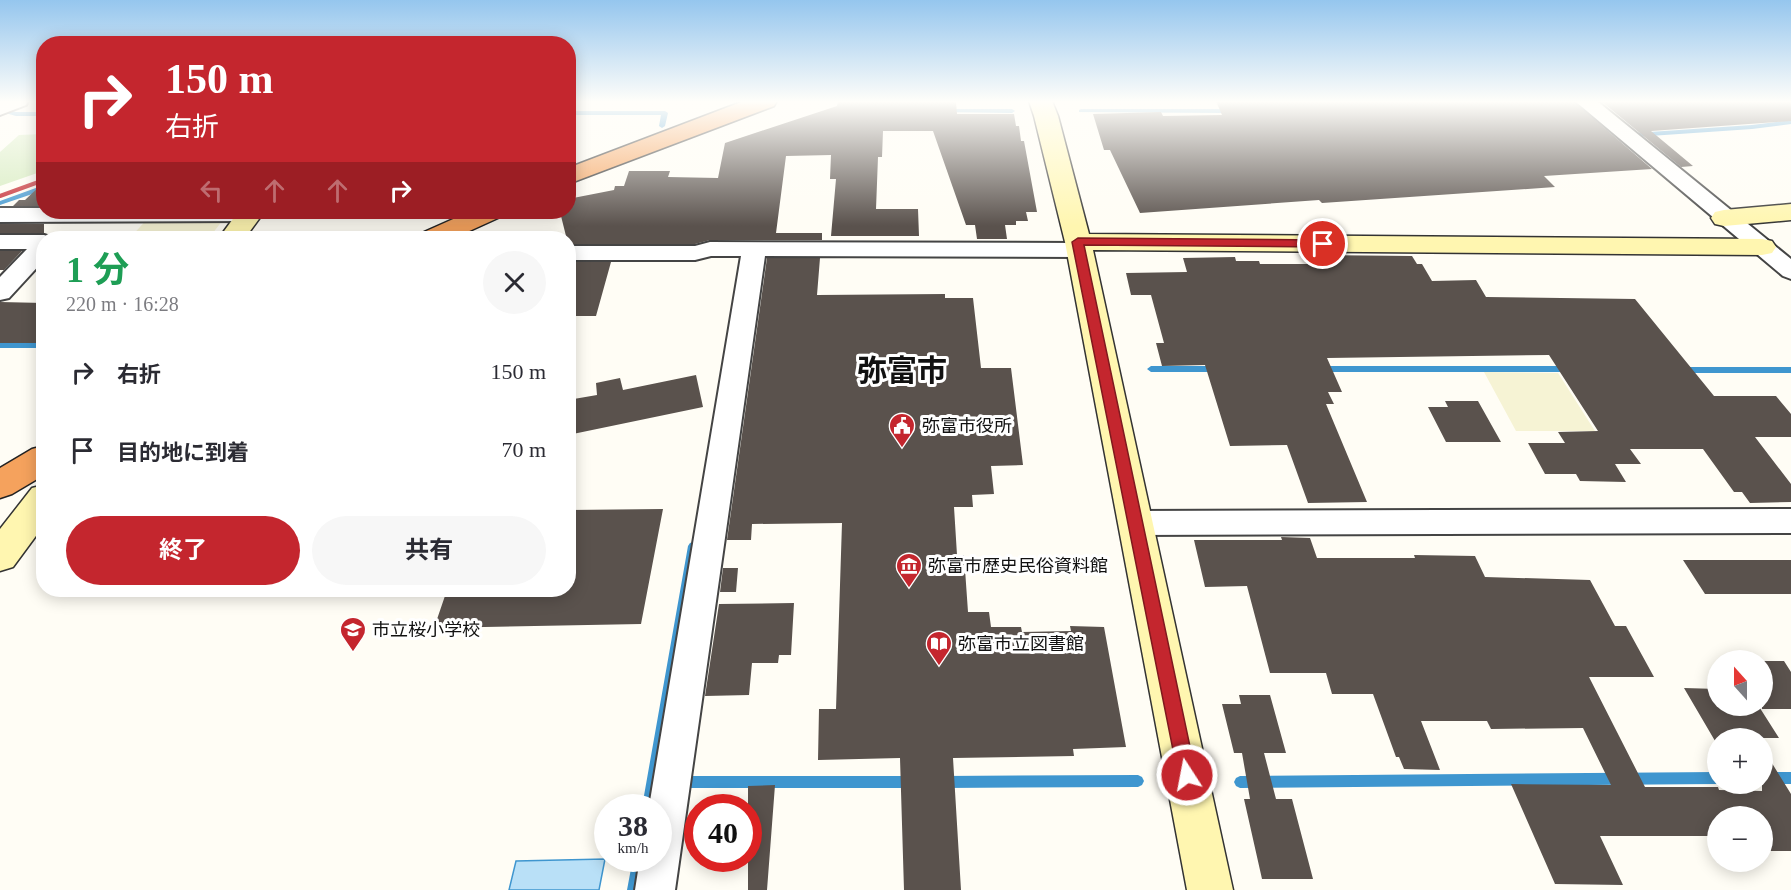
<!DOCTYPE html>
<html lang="ja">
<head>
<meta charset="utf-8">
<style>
  :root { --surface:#fff; --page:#f7f7f7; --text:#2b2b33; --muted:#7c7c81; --accent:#c4262e }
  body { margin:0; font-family:"Times New Roman","Noto Sans JP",serif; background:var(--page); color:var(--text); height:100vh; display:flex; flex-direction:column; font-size:22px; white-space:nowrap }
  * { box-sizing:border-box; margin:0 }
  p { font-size:20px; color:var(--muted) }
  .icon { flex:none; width:33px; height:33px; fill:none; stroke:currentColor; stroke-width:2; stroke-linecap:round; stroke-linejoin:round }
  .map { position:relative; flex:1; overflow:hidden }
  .panel { position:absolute; left:36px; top:231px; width:540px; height:366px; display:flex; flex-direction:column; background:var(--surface); border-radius:24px; box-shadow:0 3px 15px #0003 }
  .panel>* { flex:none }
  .hud { position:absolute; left:36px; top:36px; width:540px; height:183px; border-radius:24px; box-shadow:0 3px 15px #0003; background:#c4262e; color:#fff; overflow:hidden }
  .needle { width:39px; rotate:339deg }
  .controls { position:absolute; left:1707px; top:650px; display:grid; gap:12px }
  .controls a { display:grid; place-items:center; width:66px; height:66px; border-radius:50%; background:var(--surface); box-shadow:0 3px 15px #0003; font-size:30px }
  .speed { position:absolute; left:594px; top:794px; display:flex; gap:12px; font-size:30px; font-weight:700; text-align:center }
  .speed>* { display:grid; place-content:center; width:78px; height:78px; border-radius:50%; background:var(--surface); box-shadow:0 3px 15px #0003; line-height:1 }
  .speed small { font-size:15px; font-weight:400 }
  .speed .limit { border:9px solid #d22; background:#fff; color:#111 }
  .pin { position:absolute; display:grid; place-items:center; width:51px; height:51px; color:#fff; margin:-26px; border:3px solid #fff; border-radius:50%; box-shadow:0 2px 6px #0007 }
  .me { position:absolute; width:66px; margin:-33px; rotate:349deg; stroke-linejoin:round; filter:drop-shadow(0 0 4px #0008) }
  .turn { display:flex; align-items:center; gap:21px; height:126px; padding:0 30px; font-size:27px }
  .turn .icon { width:78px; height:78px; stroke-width:2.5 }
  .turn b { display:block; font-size:42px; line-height:51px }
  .lanes { display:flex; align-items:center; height:57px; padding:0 30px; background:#0003; justify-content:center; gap:30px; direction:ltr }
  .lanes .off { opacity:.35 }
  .round { display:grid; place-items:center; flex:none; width:63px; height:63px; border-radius:32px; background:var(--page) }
  .headline { display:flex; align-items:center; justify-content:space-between; height:102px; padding:0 30px }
  h1 { font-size:36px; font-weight:700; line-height:45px; color:#1e9e55 }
  .action { display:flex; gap:12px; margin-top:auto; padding:12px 30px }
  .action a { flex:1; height:69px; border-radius:36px; background:var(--accent); color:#fff; font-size:24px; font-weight:700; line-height:69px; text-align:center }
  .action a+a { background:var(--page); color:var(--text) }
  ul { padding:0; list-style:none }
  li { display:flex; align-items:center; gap:18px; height:78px; padding:0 30px }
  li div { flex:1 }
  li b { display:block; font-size:22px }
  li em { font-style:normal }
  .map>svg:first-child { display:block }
  .farmland { fill:#f6f3d4 }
  .green { fill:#d5ebbd }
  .water { fill:#b9e0f7; stroke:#3f96cf; stroke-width:1.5 }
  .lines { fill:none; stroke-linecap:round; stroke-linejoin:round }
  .stream { fill:#3f96cf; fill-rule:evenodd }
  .building { fill:#5a524d }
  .street-casing { stroke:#444; stroke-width:4 }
  .secondary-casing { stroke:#333; stroke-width:3 }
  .highway-casing { stroke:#222; stroke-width:3 }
  .street { fill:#fff; fill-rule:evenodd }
  .secondary { fill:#fff6b0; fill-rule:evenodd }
  .highway { fill:#f5a25d; fill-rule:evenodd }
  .rail { stroke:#c4262e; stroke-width:4 }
  .route { fill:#c4262e; stroke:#7f191e; stroke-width:1.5 }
  .labels { text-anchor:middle; stroke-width:6; stroke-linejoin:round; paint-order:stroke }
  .poi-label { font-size:18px; fill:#111; stroke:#fff; text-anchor:start }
  .town-label { font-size:30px; font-weight:bold; fill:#111; stroke:#fff }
</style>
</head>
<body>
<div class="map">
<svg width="1791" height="890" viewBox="0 0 1791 890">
  <rect width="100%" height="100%" fill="#fffdf5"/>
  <path class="farmland" d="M226 216 209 238H130L149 217Z
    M1484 372 1558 373 1595 431H1516Z"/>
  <path class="green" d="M43 134V171L0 186V152L19 135Z"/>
  <path class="water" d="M605 859 599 890H509L516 861Z"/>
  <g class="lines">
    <path class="stream" d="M4 109 16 112H44V116H16L2 112V110Z
      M945 109H1012L1015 111 1012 113 943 112V110Z
      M1081 109H1231L1234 111 1231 113 1079 112V110Z
      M568 111H665L668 113 665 126 662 128 659 126 661 115H568Z
      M1791 120V124L1752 129 1635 137 1632 135 1635 133 1752 125Z
      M44 185V190L0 205V201Z
      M0 342H44V348H0Z
      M1151 366H1217L1221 369 1217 372H1151L1147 369Z
      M1321 366H1568L1572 369 1568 372H1321L1317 369Z
      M1681 367H1791V373H1681L1677 370Z
      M693 542 696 543 698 546 654 807H642L688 546 690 543Z
      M1718 772V783H1720L1718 784 1240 788 1236 786 1234 782 1236 778 1240 776Z
      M1771 772H1791V784H1771L1767 782 1765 778 1767 774Z
      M1138 775 1142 777 1144 781 1142 785 1138 787 942 788 938 786 936 782 938 778 942 776Z
      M683 776H911L915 778 917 782 915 786 911 788H683L679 786 677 782 679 778Z
      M633 858H645L639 890H627Z"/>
  </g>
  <path class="building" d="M838 101 956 102 957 114H1014L1016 126H1019L1021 141H1024L1037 212H1026L1028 221H1016V225H1005L1007 239H977L975 225H966L933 131H883L882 157H878L876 209H918L919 236H831L836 179H830L831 155 786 156 776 233H822V240H710L695 244H568L560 212H568V199L614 190 615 186H624L629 171H670L668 177 718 178 725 143 837 106Z
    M1216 101H1573L1652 169 1544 176 1555 187 1322 203 1319 200 1140 213 1110 150H1104L1093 114 1161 112 1163 116 1222 115Z
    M1601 101H1791V121L1651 131 1693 166 1681 167Z
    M44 182V206H13L19 200H25Z
    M0 224H44V233H0Z
    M0 251H22L4 270H0Z
    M1315 255 1412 256 1417 264H1422L1432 281 1476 280 1486 297 1635 299 1714 396H1776L1791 414V437H1755L1791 484V502L1750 503 1742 492H1734L1703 449H1630L1641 464H1615L1626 482 1580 481 1576 474H1545L1528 443H1565L1558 432 1598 431 1549 355 1327 358 1342 392H1328L1334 404H1326L1367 502 1308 503 1287 445 1230 446 1205 365 1162 366 1156 343H1164L1151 295H1131L1126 273 1187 272 1183 258 1235 257 1236 261H1259L1260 264H1320Z
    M767 258H820L817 295 945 294V298H973L981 368H1011L1023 465 991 466 994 494 972 495 973 507H954L957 555H964L968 612H989L991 627H1021L1022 632 1071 631 1070 626 1104 627 1126 747 1073 749 1074 756 953 758 961 890H904L900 758 818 760 819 709H836L842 523 752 524 751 540H727Z
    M568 262H611L596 316H568Z
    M0 302 44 303V343H0Z
    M696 375 703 407 568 435V400L597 395 596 383 620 378 623 390Z
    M1445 401H1478L1501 442H1446L1428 407H1448Z
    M663 509 641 624 434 628 447 590H568V510Z
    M1281 537 1310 538 1317 558H1415L1414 555 1475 556 1485 577 1590 580 1615 626H1626L1654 677H1589L1645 787H1718L1719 790 1762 791V747L1791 794V851H1762V816H1718V836H1600L1623 885 1555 884 1511 784 1611 785 1583 728 1491 729 1487 721H1421L1440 770 1404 769 1399 757H1396L1373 694H1332L1326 673H1270L1247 586 1205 587 1194 540H1282Z
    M1683 560H1791V594H1705Z
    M723 568H738L736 592H720Z
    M794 603 791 655H779L778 663H752L749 695 705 696 719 604Z
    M1762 661H1784L1791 672V709H1762Z
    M1684 688 1718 689V705H1758L1779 738H1718V746Z
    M1239 695H1270L1286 753H1264L1276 799H1292L1313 879H1262L1244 799H1250L1242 753H1234L1222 704H1241Z
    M775 785 767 890H748V786Z"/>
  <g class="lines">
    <defs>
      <path id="street" d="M28 101 26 105 0 115V102Z
        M1575 101H1597L1791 259V279L1783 276Z
        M0 208H44V212H259L260 214 257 219 249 221 0 222Z
        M0 235H44L53 238H44V260L9 298 0 300V277L27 249H0Z
        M710 242 1080 243 1088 245 1092 250 1088 255 1080 257 765 256 675 890H635L640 858H658V807H649L741 256H711L695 260H568V246H695Z
        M1791 509V533L1135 535 1124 532 1120 523 1124 514 1135 511Z"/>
      <path id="secondary" d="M1029 101H1052L1058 116 1089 234 1762 239 1772 241 1776 247 1772 253 1762 255 1093 250 1233 890H1187L1065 242 1034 116Z
        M1791 204V220L1724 226 1715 224 1711 218 1715 212 1724 210Z
        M238 212H264L245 238H219Z
        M44 485V525L13 567 0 571V529L32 488Z"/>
      <path id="highway" d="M744 101H777L774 106 568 184V168Z
        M469 212H502L498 218 454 238H420L424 232Z
        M44 446V475L12 494 0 498V468L32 449Z"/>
    </defs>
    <use href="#street" class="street-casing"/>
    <use href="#secondary" class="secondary-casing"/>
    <use href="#highway" class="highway-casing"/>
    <use href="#street" class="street"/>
    <use href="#secondary" class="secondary"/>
    <use href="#highway" class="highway"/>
    <path class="rail" d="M0 196 44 180"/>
  </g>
  <linearGradient id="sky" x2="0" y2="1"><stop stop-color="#95c6ee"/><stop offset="0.45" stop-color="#fffefa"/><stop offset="1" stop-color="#fffefa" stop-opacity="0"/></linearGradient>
  <rect width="1791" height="226" fill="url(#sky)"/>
  <path class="route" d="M1078 238 1323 240 1329 244 1323 247 1084 245 1196 775 1193 781 1187 784 1180 781 1178 775 1072 242Z"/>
  <defs>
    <symbol id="civic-pin" viewBox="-11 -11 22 30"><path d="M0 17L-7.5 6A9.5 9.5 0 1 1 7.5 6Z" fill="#c4262e" stroke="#fff"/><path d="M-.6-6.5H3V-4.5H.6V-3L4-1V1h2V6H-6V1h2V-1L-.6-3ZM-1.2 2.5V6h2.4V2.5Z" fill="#fff"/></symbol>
    <symbol id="museum-pin" viewBox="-11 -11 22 30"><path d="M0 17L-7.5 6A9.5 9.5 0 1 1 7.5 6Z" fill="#c4262e" stroke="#fff"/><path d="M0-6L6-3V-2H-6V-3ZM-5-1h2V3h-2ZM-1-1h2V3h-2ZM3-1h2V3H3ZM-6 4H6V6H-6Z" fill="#fff"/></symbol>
    <symbol id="school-pin" viewBox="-11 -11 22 30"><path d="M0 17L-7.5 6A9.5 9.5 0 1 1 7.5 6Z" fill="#c4262e" stroke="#fff"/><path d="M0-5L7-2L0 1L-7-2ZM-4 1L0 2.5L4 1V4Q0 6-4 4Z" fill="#fff"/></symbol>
    <symbol id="library-pin" viewBox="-11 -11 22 30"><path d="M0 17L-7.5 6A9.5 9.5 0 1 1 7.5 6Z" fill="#c4262e" stroke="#fff"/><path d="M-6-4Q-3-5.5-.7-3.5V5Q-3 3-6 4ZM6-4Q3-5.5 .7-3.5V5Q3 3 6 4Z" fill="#fff"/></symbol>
  </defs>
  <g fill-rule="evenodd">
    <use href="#civic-pin" x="887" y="411" width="30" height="40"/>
    <use href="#museum-pin" x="894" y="551" width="30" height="40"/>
    <use href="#school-pin" x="338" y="615" width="30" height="40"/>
    <use href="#library-pin" x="924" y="629" width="30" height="40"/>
  </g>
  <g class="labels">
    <g class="poi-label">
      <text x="922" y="432">弥富市役所</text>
      <text x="928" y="572">弥富市歴史民俗資料館</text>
      <text x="372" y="636">市立桜小学校</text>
      <text x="958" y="650">弥富市立図書館</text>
    </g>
    <g class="town-label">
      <text x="902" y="381">弥富市</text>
    </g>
  </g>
</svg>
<div class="controls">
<a><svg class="needle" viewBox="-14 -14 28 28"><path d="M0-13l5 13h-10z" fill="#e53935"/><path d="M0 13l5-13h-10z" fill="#7c7c81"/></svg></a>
<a>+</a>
<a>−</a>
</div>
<div class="speed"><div>38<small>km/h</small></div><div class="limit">40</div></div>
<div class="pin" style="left:1323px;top:244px;background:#d93025"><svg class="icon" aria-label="arrive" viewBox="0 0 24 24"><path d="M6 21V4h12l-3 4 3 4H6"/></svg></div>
<svg class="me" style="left:1187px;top:775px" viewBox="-20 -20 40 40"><circle r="17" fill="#c4262e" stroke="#fff" stroke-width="3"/><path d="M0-11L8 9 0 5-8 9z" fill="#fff"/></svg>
<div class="hud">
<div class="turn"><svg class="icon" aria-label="right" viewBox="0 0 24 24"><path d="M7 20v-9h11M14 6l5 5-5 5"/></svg><div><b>150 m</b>右折</div></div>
<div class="lanes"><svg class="icon off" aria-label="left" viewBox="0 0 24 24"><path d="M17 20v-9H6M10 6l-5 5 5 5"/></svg><svg class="icon off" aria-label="ahead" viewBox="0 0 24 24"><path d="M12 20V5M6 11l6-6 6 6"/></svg><svg class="icon off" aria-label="ahead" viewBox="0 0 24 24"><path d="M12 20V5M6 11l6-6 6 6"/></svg><svg class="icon" aria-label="right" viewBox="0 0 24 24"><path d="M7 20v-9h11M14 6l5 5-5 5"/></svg></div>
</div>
<section class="panel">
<div class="headline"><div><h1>1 分</h1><p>220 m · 16:28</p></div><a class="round"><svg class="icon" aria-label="close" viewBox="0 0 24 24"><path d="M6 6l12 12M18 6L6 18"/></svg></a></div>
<ul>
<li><svg class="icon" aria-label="right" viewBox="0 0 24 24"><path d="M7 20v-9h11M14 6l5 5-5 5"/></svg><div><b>右折</b></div><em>150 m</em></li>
<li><svg class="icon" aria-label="arrive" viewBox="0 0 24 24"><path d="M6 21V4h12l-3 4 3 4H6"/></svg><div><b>目的地に到着</b></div><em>70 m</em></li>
</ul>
<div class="action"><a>終了</a><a>共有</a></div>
</section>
</div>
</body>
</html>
